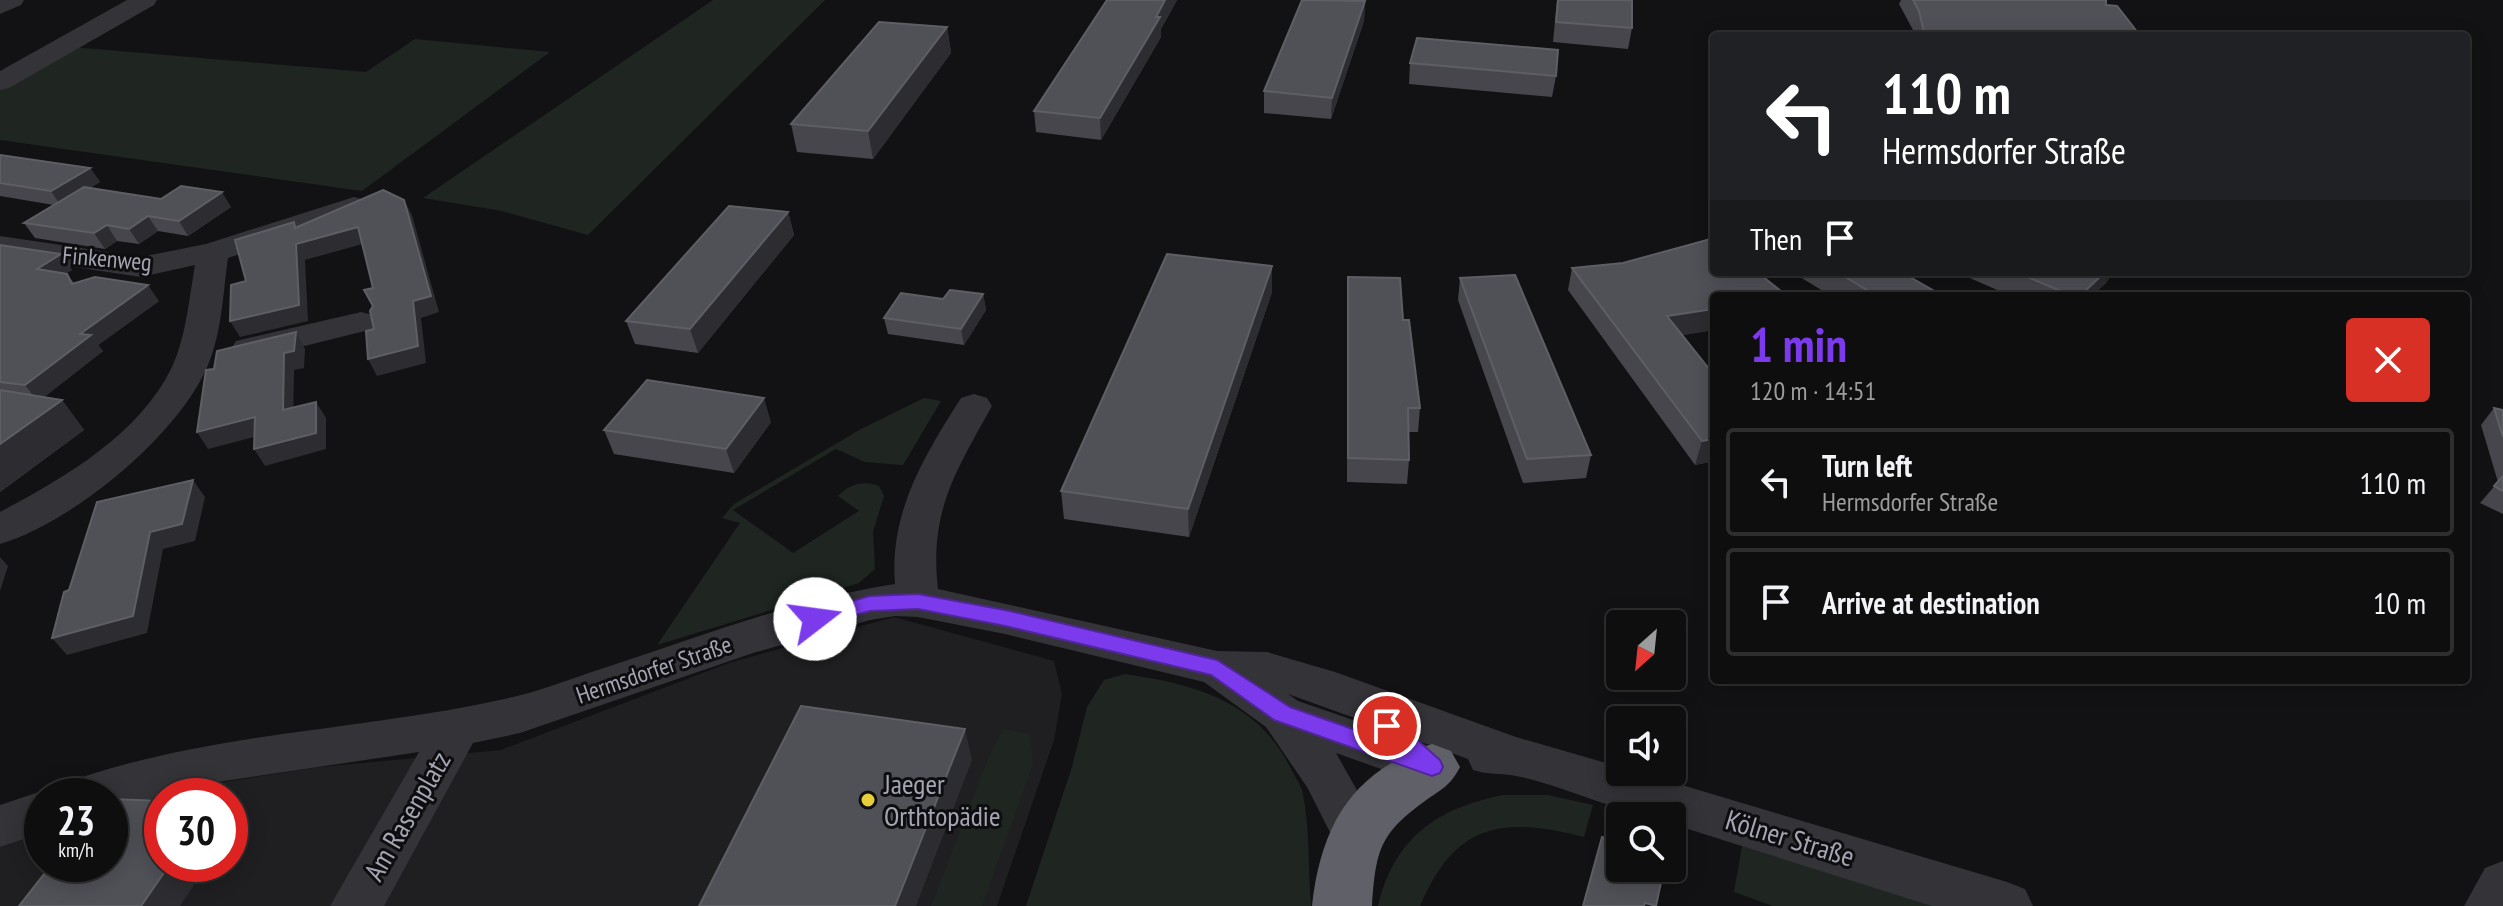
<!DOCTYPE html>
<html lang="en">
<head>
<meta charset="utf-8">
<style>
  :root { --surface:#0e0e0f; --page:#1c1c1d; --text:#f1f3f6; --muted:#9b9c9e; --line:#2e2e2f; --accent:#7c3aed }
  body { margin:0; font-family:"PT Sans Narrow",sans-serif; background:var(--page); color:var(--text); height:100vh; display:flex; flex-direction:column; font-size:30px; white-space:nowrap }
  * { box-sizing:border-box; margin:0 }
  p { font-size:26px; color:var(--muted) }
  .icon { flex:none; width:44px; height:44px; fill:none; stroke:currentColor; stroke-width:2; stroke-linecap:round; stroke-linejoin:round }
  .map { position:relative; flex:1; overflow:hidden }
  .panel { position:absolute; left:1710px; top:292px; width:760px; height:392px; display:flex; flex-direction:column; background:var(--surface); border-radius:8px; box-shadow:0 4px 20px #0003,0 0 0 2px var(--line) }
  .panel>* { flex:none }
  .banner { position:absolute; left:1710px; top:32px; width:760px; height:244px; border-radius:8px; box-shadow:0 4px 20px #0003,0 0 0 2px var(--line); background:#202124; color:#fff; overflow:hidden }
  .needle { width:52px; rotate:207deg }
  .fabs { position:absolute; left:1606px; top:610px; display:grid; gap:16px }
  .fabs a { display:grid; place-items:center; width:80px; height:80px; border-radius:8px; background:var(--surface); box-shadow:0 4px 20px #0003,0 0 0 2px var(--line); font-size:40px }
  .speed { position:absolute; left:24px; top:778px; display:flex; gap:16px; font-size:40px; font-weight:700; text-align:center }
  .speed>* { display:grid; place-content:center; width:104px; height:104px; border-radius:50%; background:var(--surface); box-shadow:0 4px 20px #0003,0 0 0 2px var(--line); line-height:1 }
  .speed small { font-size:20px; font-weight:400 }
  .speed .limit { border:12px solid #d22; background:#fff; color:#111 }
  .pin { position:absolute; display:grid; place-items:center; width:68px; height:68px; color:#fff; margin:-34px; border:4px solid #fff; border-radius:50%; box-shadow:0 2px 8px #0007 }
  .me { position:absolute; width:88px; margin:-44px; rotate:75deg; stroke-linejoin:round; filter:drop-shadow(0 0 6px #0008) }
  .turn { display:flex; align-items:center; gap:28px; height:168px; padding:0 40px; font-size:36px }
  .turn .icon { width:104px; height:104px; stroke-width:2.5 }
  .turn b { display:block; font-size:56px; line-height:68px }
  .then { display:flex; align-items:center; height:76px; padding:0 40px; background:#0003; gap:16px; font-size:30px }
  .round { display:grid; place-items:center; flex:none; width:84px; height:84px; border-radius:8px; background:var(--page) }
  .headline { display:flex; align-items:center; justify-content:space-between; height:136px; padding:0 40px }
  h1 { font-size:48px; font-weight:700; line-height:60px; color:var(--accent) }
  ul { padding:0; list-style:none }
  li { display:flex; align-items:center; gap:24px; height:108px; margin:0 16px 12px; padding:0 24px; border:4px solid var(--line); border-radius:8px }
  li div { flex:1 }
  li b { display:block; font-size:30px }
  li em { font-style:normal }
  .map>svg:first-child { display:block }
  .built { fill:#1f1e21; fill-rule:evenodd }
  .green { fill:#1f2621 }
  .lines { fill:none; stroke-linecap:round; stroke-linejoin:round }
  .minor { fill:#343338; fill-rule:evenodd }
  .highway { fill:#606069; fill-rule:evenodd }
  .wall { fill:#46464c }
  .shaded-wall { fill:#2d2d31 }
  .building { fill:#505157; stroke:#5e5e65; stroke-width:2 }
  .route { fill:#7c3aed; stroke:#51269a; stroke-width:2 }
  .poi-dot { fill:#e5ce39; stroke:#0e0d0f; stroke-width:3 }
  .labels { text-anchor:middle; stroke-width:6; stroke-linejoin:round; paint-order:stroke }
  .street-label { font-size:24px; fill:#a5a6b3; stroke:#0e0d0f }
  .near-poi-label { font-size:28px; fill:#a5a6b3; stroke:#0e0d0f; text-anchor:start }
  .near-street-label { font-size:28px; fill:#a5a6b3; stroke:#0e0d0f }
</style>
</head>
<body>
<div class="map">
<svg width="2503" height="906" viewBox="0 0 2503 906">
  <rect width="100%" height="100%" fill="#121214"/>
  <path class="built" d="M894 617 1054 661 1062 694 1054 740 997 906H0V847L42 833V864H110V809L160 792 320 767 501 750 729 663ZM162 796H230V864H162Z"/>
  <path class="green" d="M713 0H825L588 235 502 211 423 198Z
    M415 39 550 52 362 191 0 140V88L72 47 366 72Z
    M924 398 941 401 903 465 865 462 836 449 733 510 793 553 859 511 838 496C850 484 863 480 879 486L884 496 873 532 875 569 859 583 657 645 740 523 722 518 734 504 861 429Z
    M1125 674C1193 684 1256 700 1290 767 1294 775 1301 785 1303 794 1310 830 1308 870 1311 906H1026L1072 767 1087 707 1104 680Z
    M1003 729 1030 734 1033 764 982 906H931L987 761Z
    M1503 795H1548L1593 805 1584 837C1502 816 1455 823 1420 906H1378C1395 837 1436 809 1503 795Z
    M1742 846 1940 906H1773L1734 892Z"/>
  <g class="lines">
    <path class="minor" d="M0 0H24L21 5 0 14Z
      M127 0H157L154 5 9 88 0 90V71Z
      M354 197 365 200 369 206 365 212 228 258C223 293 222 332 208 365 179 435 72 523 0 544V512C64 478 139 435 172 367 186 337 189 299 195 265L141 277 0 256V236L141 257 206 244Z
      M361 312 373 315 378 322 373 329 248 360 236 357 231 349 236 341Z
      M974 394 987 398 992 406C956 471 929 511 938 589L1217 651 1267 652 1335 672 1516 737 1620 767V772H1638L2007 882 2025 889 2033 906H1932L1672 824V816C1618 816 1569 786 1516 776 1501 773 1488 775 1473 770L1468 759 1288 694 1298 701 1449 753 1456 767 1449 781 1432 787 1336 753 1381 833 1374 848 1356 855 1338 848 1307 787 1266 727 1204 682 1005 634 918 617 895 616 870 620 753 653 520 733 473 743 384 906H330L419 752 211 783 110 810V796H64L71 781C216 730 369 731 517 696 546 689 575 677 604 668 699 637 796 599 895 584 889 513 924 456 961 398Z
      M42 791 56 796H42V833L0 847V805Z
      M2503 861V906H2464L2485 868Z"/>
    <path class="highway" d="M1432 744 1451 751 1460 767C1450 786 1442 789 1425 801 1379 834 1376 851 1372 906H1312C1321 825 1352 772 1432 744Z"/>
  </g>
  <path class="wall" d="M1107 0H1177L1161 29V37L1101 140 1036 132 1034 111Z
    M1557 0H1632V28L1628 49 1553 42Z
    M1901 0H2106V5L2139 36H1914L1913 30 1899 4Z
    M1365 1 1364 21 1331 119 1264 113V91Z
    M947 27 951 53 873 159 797 152 791 124Z
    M1410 63 1556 76 1552 97 1409 84Z
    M0 155 90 168 100 182 90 188 161 199 231 207 188 236 158 231 139 244 117 241 105 249 35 238 24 223 54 205 0 196Z
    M788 212 794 235 698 353 635 344 626 321Z
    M0 245 61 254 72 270 66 273 74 283 159 301 98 345 103 351 44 397 62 400 84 430 0 492Z
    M1572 268 1714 296V330L1682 335 1714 461 1695 465 1568 290Z
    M1792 272H1901L1943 296H1831Z
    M1956 272H2113L2106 283 2092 296H2011Z
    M1348 277 1403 320 1420 408 1418 432H1409V460L1407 484 1347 482V300Z
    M1460 278 1591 455 1586 478 1523 483 1458 300Z
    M1272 292 1189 537 1064 519 1061 491Z
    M983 294 986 310 964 345 888 334 884 318 943 299Z
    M2494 408 2503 410V514L2480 503 2498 482 2481 425Z
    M771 422 734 473 614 454 604 430Z"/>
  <path class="shaded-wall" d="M1165 0H1177L1161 29V37L1101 140 1100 118Z
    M1365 1 1364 21 1331 119 1332 98Z
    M947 27 951 53 873 159 868 131Z
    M90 168 100 182 61 206 51 191Z
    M222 192 231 207 188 236 179 221Z
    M404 200 412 215 439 312 421 318 426 363 377 376 368 359Z
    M788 212 794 235 698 353 690 329Z
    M148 216 158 231 139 244 129 229Z
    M294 222 303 238 358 227 366 243 305 260 308 321 240 337 230 321 295 228Z
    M107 225 117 241 105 249 94 233Z
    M61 254 72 270 48 285 37 269Z
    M1272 266V292L1189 537 1188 509Z
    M2105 272H2113L2106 283 2092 296H2080Z
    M148 285 159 301 98 345 103 351 38 402 25 385 80 334Z
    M983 294 986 310 964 345 961 329Z
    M1714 309V330L1661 339 1667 316Z
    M296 332 305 349 304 368 294 370 293 427 283 410 284 353Z
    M764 398 771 422 734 473 726 449Z
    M62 400 84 430 0 492V444Z
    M316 402 326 418V449L265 466 254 449Z
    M255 417 266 434 208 449 197 432Z
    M1714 439V461L1695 465 1702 441Z
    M193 480 205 497 195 541 163 549 147 633 67 655 52 638 150 532Z
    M0 557 8 566 0 591Z
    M965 729 972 760 916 906H895Z
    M170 864H208L180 906H141Z"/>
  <path class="building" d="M1107 0H1165L1156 17H1160L1100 118 1034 111Z
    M1302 0 1365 1 1332 98 1264 91Z
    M1558 0H1632V28L1556 22Z
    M1913 0H2106V5L2117 6 2135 29 2139 36H1925L1919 11Z
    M879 22 947 27 868 131 791 124Z
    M1417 38 1558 50 1556 76 1410 63Z
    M0 155 90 168 51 191 0 183Z
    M181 186 222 192 179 221 148 216 129 229 107 225 94 233 24 223 84 187 161 199Z
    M383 190 404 200 431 296 413 301 418 346 368 359 366 331 374 329 370 311 373 306 364 290 373 288 358 227 296 244 299 305 230 321 231 285 246 281 235 240 294 222 295 228Z
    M729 206 788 212 690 329 626 321Z
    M1714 238V272H1757L1787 296H1714V309L1667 316 1714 375V439L1702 441 1572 268 1623 263Z
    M0 245 61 254 37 269 67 274 72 284 95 277 148 285 80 334 91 335 25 385 0 382Z
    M1167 254 1272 266 1188 509 1061 491Z
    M1837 272H1901L1943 296H1877Z
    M2016 272H2105L2080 296H2072Z
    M1515 275 1591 455 1527 459 1460 278Z
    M1348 277 1400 278 1403 320H1409L1420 408H1408L1409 460 1348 458Z
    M950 290 983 294 961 329 884 318 901 293 943 299Z
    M296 332 294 351 284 353 283 410 316 402V433L254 449 255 417 197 432 206 370 214 369 217 351Z
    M647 380 764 398 726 449 604 430Z
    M0 390 62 400 0 444Z
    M2494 408 2503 410V437Z
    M2503 476V491L2494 486Z
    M193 480 182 524 150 532 133 616 52 638 64 592 69 590 97 502Z
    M801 706 965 729 895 906H699Z
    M110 799 162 801V864H170L141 906H19L52 864H110Z
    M1602 837 1620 844V868H1651L1663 873 1656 906 1645 903 1644 906H1583Z"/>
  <path class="route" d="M918 594 1005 610 1217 660 1290 707 1390 742 1376 726 1380 720 1387 717 1395 720 1440 760 1443 767 1440 773 1432 776 1274 720 1211 675 1005 626 918 609 870 611 815 626 808 624 805 619 808 613 870 596Z"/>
  <circle class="poi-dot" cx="868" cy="800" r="8"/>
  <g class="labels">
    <g class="street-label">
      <text transform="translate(107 259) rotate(5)" y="8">Finkenweg</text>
      <text transform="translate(654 670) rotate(-19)" y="8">Hermsdorfer Straße</text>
    </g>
    <g class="near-poi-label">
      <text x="884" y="794">Jaeger<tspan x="884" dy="32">Orthtopädie</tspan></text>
    </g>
    <g class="near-street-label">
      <text transform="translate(407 816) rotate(-60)" y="10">Am Rasenplatz</text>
      <text transform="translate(1790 838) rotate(17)" y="10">Kölner Straße</text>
    </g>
  </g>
</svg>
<div class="fabs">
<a><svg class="needle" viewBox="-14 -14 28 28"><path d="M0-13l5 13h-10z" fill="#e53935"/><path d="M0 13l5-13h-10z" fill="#9b9c9e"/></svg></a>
<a><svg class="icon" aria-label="sound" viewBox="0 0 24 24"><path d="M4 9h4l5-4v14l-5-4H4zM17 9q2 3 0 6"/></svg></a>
<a><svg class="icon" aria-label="search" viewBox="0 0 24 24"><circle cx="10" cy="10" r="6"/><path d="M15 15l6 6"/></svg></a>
</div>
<div class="speed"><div>23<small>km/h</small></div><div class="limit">30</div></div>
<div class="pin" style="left:1387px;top:726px;background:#d93025"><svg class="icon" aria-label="arrive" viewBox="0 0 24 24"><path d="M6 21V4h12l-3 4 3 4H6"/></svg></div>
<svg class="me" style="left:815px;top:619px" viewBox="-20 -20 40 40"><circle r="19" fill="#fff"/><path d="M0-13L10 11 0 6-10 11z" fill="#7c3aed"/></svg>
<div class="banner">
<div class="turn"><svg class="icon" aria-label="left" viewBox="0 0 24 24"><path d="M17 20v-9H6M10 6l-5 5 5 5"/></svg><div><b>110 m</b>Hermsdorfer Straße</div></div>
<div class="then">Then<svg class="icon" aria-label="arrive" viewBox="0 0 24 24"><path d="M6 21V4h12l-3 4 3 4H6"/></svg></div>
</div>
<section class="panel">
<div class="headline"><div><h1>1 min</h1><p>120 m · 14:51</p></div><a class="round" style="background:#d93025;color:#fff"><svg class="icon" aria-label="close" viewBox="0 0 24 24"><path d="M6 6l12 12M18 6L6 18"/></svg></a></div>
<ul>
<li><svg class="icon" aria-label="left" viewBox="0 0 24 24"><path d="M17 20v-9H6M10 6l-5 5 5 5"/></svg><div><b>Turn left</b><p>Hermsdorfer Straße</p></div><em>110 m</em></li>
<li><svg class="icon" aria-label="arrive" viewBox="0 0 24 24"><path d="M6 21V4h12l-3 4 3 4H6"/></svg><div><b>Arrive at destination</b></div><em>10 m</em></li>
</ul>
</section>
</div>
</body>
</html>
